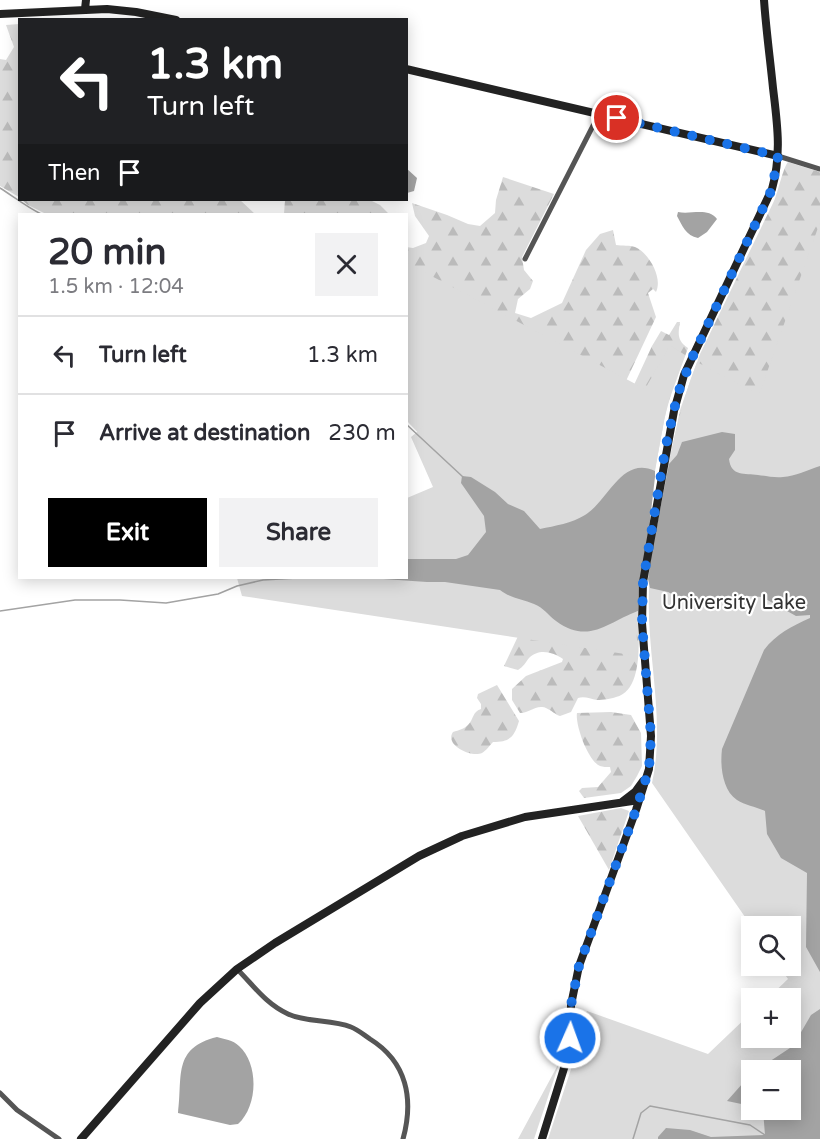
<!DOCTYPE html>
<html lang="en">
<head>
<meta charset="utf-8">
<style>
  :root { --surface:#fff; --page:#f2f2f3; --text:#2b2b33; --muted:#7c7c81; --line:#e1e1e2; --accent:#000 }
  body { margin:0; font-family:"Varela Round",sans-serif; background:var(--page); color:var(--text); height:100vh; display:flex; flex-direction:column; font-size:22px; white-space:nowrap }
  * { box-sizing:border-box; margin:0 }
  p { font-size:20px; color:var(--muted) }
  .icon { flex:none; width:33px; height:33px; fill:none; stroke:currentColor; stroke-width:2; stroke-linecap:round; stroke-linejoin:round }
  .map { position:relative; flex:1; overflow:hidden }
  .details { position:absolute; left:18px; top:213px; width:390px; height:366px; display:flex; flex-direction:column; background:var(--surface); border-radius:0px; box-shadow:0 3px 15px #0003 }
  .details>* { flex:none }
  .guide { position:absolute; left:18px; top:18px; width:390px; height:183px; border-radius:0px; box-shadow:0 3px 15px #0003; background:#202124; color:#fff; overflow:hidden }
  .buttons { position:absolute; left:741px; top:916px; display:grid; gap:12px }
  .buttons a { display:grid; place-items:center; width:60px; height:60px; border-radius:0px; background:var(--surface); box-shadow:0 3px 15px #0003; font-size:30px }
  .pin { position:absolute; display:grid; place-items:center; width:51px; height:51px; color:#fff; margin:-26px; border:3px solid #fff; border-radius:50%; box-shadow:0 2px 6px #0007 }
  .me { position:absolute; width:66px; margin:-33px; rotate:2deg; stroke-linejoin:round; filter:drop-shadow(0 0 4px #0008) }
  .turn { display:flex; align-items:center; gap:21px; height:126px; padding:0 30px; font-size:27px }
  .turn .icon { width:78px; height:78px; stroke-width:2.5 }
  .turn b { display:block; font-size:42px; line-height:51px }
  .then { display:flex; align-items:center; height:57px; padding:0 30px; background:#0003; gap:12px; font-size:22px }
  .round { display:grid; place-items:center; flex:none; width:63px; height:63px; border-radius:0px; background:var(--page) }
  .head { display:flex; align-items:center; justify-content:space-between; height:102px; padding:0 30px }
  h1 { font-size:36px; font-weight:700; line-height:45px }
  .cta { display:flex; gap:12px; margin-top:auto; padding:12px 30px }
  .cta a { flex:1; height:69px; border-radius:0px; background:var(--accent); color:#fff; font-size:24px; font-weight:700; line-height:69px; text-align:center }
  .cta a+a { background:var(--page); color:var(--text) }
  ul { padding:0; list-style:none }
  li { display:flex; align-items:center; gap:18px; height:78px; padding:0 30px; border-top:2px solid var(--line) }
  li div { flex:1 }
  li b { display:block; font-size:22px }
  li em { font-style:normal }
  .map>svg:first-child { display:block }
  .forest { fill:url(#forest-firs) }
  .park { fill:#dcdcdc; fill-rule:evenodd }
  .water { fill:#a3a3a3 }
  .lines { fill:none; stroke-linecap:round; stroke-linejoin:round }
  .stream { stroke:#a3a3a3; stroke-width:1.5 }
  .street { stroke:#555; stroke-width:5 }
  .secondary { stroke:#222; stroke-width:8 }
  .route { stroke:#1a73e8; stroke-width:10; stroke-dasharray:0 18 }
  .labels { text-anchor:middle; stroke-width:4.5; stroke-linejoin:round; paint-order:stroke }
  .park-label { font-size:20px; fill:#333; stroke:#fff }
</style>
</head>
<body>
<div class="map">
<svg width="820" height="1139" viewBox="0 0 820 1139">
  <defs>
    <pattern id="forest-firs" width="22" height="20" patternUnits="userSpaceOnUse" patternTransform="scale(1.5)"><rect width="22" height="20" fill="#dcdcdc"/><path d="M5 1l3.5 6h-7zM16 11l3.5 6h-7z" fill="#bbb"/></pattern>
  </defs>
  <rect width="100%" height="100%" fill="#fff"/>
  <path class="forest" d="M19 24H20L19 197 0 186V59L6 60 14 47 6 25Z
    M788 162 820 172V466L677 455 669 464 680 410 700 354 774 201C778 192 783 168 788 162Z
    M503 177 554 194 522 257 524 270 533 281 530 289 518 299 515 313 531 318 562 303 586 250 600 234 613 230 616 245C622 246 630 245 635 247 649 253 663 278 656 292L653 289 648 293 656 317 558 526 422 437 407 421 406 247 413 248 426 243 429 236 415 216 412 203 447 215 468 224 480 226 495 213 496 200Z
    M22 200H240L255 214H46L28 205Z
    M285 200H370L380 205 389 214H284Z
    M677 322H680C678 334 677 341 688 348L667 406 655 469 571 521 652 346 661 331 669 335Z
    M638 611C638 634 645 690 616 697 611 699 603 700 597 700 590 699 585 696 578 698L571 712 560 716C554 714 547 706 541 707 533 707 529 713 520 713L512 700V689L526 676 562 662 563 659C553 652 539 648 529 658 525 663 524 666 518 670L504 666 520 632 629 614Z
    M497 685 519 721C514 738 509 742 493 742 490 745 486 751 482 753 471 758 444 745 453 732 459 730 464 729 468 725 474 719 472 712 481 709V704L477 698 478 694Z
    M611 712 631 715 641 733 642 766 637 776 631 786 621 793 584 798 579 791 582 788 598 787 611 772 610 767C606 767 603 767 600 766 588 761 575 725 577 713Z
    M621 808 629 811 609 870 578 816Z"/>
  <path class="park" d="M820 222V1139H548L573 1063 577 1031 587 1011 708 1054 751 1013 752 1038H790V999H767L788 979 779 966H790V927H752L652 783C667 715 643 644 650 576 662 504 670 431 697 362L759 395ZM752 1071H790V1110H752Z
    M407 263 645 389 670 345 685 355 672 390 664 420 637 573 635 607 638 656 242 596 237 578H406L407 498 433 487 411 437 423 427 407 410Z
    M560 1061 534 1139H518Z"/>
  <path class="water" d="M406 168 417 178 414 191 407 193Z
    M678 212C690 215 708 207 717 219L707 232 698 238C686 236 682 225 677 216Z
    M722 432 735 434V450L729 459C731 477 745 473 758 475 766 476 775 478 783 477 795 476 808 470 820 466V972L806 947 807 873 781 858 767 834 765 811C756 807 745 805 737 800 722 790 720 765 722 749L764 650C776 634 792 626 810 618V615L796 616 762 597 749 596 685 601 668 592 650 588 648 579 651 558 644 559 639 586 638 611C608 622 589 645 556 621 549 616 543 607 534 604 522 599 510 598 500 590L445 582H427L369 578H406L407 559H456L468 555 486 532 484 516 461 483 462 476 471 477 495 492 508 504 524 511 540 529C555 526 572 523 585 515 608 501 622 455 655 471V477L649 529 656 531 669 464 677 455 682 442Z
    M820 1009V1139H658V1137L666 1128 690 1130 711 1137 765 1135 763 1110H790V1071H755L793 1046 811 1015Z
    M217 1037C224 1039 233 1040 239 1046 259 1064 258 1106 238 1124L230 1125 178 1113C183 1077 172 1048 217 1037Z
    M751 1074V1106L727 1101Z"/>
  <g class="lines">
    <path class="stream" d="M0 188C14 197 27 207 41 214
      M406 424 463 477
      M0 611 75 600H120L166 603 218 594 237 586 263 580 297 578
      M633 1139 641 1113 650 1106 750 1125 765 1135"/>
    <path class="street" d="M778 156 820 169
      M525 259 599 114
      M237 969C254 986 266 1004 288 1014 308 1023 331 1019 351 1027 357 1029 364 1035 370 1039 407 1062 414 1099 403 1139
      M0 1093 17 1110 59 1139"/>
    <path class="secondary" d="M85 9 86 0
      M0 14 107 9 136 12 176 20
      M406 69 778 156
      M622 802 635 792 643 781
      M81 1139 200 1003 237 969 275 943 419 856 462 836 525 817 639 800
      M542 1139 570 1049 571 1005 579 966 636 810 649 769 651 736 642 623 643 582 674 411 684 375 693 356 772 189C782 154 777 122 773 88 770 58 766 29 764 0"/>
  </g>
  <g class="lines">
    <path class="route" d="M570 1038 571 1005 579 966 636 810 649 769 651 736 642 623 643 582 666 445 678 393 693 356 772 189 778 156 617 118"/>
  </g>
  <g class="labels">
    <g class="park-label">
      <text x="734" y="609">University Lake</text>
    </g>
  </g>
</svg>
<div class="buttons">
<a><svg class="icon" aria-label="search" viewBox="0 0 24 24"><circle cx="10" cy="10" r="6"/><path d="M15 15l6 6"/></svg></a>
<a>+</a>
<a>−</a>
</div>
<div class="pin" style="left:617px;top:118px;background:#d93025"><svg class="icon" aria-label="arrive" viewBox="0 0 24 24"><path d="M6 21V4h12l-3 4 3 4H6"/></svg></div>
<svg class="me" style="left:570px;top:1038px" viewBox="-20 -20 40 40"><circle r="17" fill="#1a73e8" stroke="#fff" stroke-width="3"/><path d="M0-11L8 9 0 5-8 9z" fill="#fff"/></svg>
<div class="guide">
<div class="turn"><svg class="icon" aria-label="left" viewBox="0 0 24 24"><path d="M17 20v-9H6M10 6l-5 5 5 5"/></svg><div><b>1.3 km</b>Turn left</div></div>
<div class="then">Then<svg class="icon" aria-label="arrive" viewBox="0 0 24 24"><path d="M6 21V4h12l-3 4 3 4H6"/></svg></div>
</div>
<section class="details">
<div class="head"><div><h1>20 min</h1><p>1.5 km · 12:04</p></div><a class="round"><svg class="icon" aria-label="close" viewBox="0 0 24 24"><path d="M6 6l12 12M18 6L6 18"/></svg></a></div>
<ul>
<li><svg class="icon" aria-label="left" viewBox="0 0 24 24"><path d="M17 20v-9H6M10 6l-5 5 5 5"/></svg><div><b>Turn left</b></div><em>1.3 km</em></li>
<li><svg class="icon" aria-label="arrive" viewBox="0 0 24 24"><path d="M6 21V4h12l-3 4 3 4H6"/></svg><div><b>Arrive at destination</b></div><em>230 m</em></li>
</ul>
<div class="cta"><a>Exit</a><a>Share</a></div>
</section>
</div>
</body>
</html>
